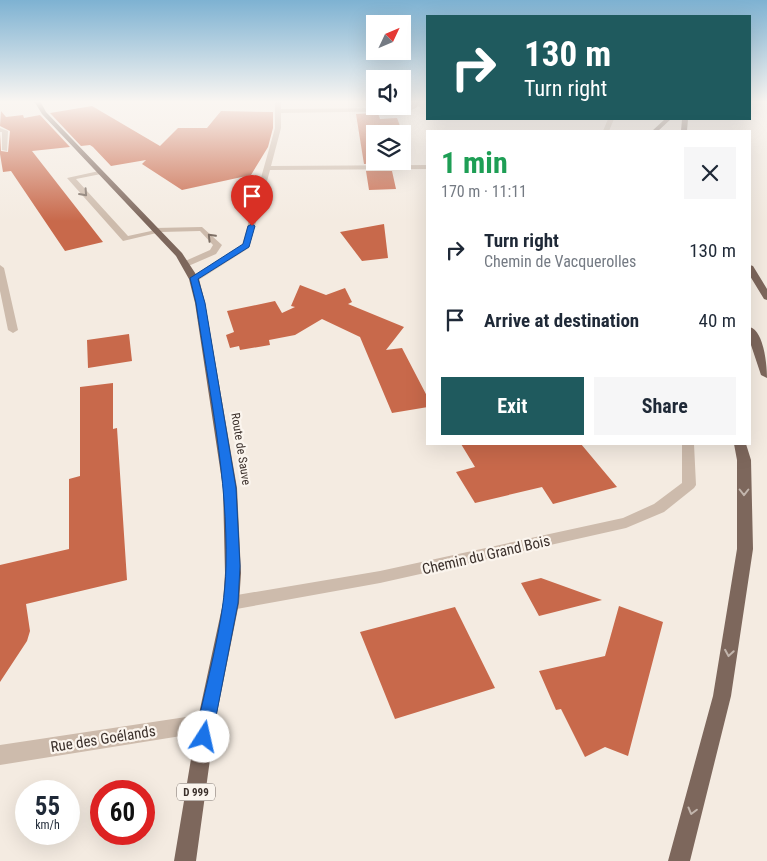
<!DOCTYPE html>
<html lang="en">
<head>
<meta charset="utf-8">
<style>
  :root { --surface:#fff; --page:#f6f6f7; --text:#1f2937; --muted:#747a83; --accent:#1f5a5e }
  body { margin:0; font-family:"Roboto Condensed",sans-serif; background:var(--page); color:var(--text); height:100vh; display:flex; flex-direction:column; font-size:19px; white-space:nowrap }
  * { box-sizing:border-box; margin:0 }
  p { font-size:16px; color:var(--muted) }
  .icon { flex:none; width:28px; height:28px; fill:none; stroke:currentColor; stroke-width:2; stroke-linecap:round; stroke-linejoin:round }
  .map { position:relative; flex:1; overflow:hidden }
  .panel { position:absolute; left:426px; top:130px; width:325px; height:315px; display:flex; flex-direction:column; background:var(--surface); border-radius:0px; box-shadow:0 5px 20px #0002 }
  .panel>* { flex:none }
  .guide { position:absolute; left:426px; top:15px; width:325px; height:105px; border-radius:0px; box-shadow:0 5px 20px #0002; background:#1f5a5e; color:#fff; overflow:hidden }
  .needle { width:32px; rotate:46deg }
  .tools { position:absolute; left:366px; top:15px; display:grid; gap:10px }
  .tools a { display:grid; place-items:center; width:45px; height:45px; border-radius:0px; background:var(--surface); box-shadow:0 5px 20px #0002; font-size:25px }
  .speed { position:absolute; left:15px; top:780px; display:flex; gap:10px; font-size:25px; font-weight:700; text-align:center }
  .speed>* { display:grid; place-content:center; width:65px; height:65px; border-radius:50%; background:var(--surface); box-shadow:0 5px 20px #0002; line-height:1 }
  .speed small { font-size:12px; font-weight:400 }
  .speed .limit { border:8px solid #d22; background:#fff; color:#111 }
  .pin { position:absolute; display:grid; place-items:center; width:42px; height:42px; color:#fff; margin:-51px -21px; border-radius:50% 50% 50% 0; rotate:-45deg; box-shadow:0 0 5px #0007 }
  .pin .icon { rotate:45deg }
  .me { position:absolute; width:55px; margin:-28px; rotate:10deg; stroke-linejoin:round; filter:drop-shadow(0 0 4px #0008) }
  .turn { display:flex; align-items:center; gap:18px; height:105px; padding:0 15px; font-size:22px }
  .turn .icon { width:65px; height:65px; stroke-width:2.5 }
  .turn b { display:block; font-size:35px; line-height:42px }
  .round { display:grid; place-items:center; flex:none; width:52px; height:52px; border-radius:0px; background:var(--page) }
  .headline { display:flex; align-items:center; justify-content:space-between; height:85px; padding:0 15px }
  h1 { font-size:30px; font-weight:700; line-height:38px; color:#1e9e55 }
  .button { display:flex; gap:10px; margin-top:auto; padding:10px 15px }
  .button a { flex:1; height:58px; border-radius:0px; background:var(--accent); color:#fff; font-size:20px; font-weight:700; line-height:58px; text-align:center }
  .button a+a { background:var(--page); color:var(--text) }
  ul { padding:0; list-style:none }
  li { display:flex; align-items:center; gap:15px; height:70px; padding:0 15px }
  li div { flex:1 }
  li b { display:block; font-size:19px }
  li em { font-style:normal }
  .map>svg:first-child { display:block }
  .building { fill:#c8694b }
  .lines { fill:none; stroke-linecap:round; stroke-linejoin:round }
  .minor { fill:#cdbbac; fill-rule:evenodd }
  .major { fill:#7d675c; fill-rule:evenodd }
  .oneway { stroke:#7d6f65 }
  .oneway2 { stroke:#c2b5ac }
  .route { fill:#1a73e8; stroke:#114b97 }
  .labels { text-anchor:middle; stroke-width:4.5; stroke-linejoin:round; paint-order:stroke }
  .shield { fill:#fbf5ee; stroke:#756b66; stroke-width:1 }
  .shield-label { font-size:11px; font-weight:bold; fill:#3b302b }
  .street-label { font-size:12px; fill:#3b302b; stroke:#fbf5ee }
  .near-street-label { font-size:15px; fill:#3b302b; stroke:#fbf5ee }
</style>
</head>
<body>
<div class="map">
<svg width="767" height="861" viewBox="0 0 767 861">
  <rect width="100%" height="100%" fill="#f4ebe1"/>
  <path class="building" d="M92 106 160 146 178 128H207L221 111 273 112V128L268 147 251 175 182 190 142 164 146 160 111 166 93 147 90 145 81 146 50 113Z
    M1 111 6 117 23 115 24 118 40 115 70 147 32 151 103 242 65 251 11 171 3 172 0 154V134L1 151 8 152 10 131 0 126Z
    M378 113 380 119 397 118 408 147 403 148 406 157H402V134H375V161H390V163L364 164 356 114Z
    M366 171H392L396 189 369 190Z
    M384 224 388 258 362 261 340 232Z
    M300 285 326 295 345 288 352 302 348 304 404 327 386 350 402 348 428 398V407L392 413 360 337 322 319 295 335 269 340 270 345 240 350 239 346 230 348 226 335 234 332 227 311 275 301 282 313 295 307 291 306Z
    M129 334 132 361 88 368 87 340Z
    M113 383V429L117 428 127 580 26 604 30 631 27 641 0 682V565L69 549V479L80 476V387Z
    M461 444H581L617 487 553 504 542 487 475 503 456 472 475 467Z
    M541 578 602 600 539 616 521 583Z
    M619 606 663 622 628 756 605 747 585 757 561 709 556 710 539 671 605 656Z
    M455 607 495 688 395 719 360 632Z"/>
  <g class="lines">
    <path class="minor" d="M275 101H281V109L397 108 412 105 413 101H419L417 107 410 111 281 113V128L271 166 428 165V169L270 170 249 248 197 281H191V277L242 245 275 128Z
      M608 119H614L609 131H603Z
      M0 128 8 131 7 151 2 150V132H0Z
      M99 171 101 172V174L76 179 128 236 151 231 155 228 202 227 222 245 216 254 186 267 183 266V262L210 250 213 245 200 231 161 232 123 241 67 178Z
      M0 265 4 268 18 330 13 333 8 330 0 291Z
      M682 444H694L696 485 694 488 664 512 626 528 380 583 231 610 225 608 223 603 225 598 231 596 380 571 623 518 654 504 682 483Z
      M206 714 213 717 215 723 213 729 206 732 0 765V745Z"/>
    <path class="major" d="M34 101H40L46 112 182 253 199 279 205 303 237 488 241 573 239 603 215 723 196 861H174L197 723 223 603 225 573 223 488 195 303 189 279 176 256 42 114Z
      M665 119H671L658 131H652Z
      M682 119H688L687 131H681Z
      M750 265 753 266 767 289V300L764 299 750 276Z
      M750 327C764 331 767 366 767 378L761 375 750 342Z
      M734 444H746L751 460 753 549 731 696 690 861H668L713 696 737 549V460Z"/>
  </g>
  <defs><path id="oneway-chevron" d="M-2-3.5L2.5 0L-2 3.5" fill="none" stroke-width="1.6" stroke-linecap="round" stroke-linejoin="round" transform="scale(1.25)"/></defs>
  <g class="oneway">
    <use href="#oneway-chevron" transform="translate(84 193) rotate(48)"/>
    <use href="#oneway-chevron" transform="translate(211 237) rotate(-134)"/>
  </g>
  <g class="oneway2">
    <use href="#oneway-chevron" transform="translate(744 492) rotate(90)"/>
    <use href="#oneway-chevron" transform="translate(729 653) rotate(99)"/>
    <use href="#oneway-chevron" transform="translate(692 811) rotate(105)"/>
  </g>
  <linearGradient id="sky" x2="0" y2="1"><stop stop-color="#7eb2d2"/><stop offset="0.46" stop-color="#faf6f2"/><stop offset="1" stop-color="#faf6f2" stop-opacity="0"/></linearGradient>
  <rect width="767" height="221" fill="url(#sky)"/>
  <path class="route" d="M252 224 255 226 249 247 198 279 205 303 236 488 240 566 238 603 212 737 210 743 204 746 198 743 195 737C206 683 225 621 226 566 228 478 209 390 196 303L190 278 243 244 248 226Z"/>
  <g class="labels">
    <rect class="shield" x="177" y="783.5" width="38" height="17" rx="4"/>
    <g class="shield-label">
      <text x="196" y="796">D 999</text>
    </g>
    <g class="street-label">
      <text transform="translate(241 449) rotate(81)" y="4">Route de Sauve</text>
    </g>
    <g class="near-street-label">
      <text transform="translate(486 555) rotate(-13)" y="5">Chemin du Grand Bois</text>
      <text transform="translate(103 739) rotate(-9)" y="5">Rue des Goélands</text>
    </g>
  </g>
</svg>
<div class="tools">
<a><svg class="needle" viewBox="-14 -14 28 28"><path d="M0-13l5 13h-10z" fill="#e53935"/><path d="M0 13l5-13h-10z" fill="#747a83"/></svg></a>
<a><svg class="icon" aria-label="sound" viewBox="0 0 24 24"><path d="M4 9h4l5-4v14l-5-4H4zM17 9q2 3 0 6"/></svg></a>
<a><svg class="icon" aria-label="layers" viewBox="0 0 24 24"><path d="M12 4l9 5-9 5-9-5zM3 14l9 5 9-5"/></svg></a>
</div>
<div class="speed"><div>55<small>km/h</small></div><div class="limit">60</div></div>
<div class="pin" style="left:252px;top:226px;background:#d93025"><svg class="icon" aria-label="arrive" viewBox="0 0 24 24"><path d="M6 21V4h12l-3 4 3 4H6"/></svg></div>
<svg class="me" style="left:204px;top:737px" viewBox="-20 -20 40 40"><circle r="19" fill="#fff"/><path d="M0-13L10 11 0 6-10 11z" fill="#1a73e8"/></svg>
<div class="guide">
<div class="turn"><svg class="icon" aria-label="right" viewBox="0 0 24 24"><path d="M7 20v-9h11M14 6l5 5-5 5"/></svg><div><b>130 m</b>Turn right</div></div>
</div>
<section class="panel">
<div class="headline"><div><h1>1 min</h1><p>170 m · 11:11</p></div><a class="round"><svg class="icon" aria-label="close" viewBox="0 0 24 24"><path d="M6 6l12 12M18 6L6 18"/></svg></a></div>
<ul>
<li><svg class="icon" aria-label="right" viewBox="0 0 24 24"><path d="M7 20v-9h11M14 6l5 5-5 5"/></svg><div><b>Turn right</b><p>Chemin de Vacquerolles</p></div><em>130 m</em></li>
<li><svg class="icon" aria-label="arrive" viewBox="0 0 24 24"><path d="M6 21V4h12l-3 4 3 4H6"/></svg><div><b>Arrive at destination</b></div><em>40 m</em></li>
</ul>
<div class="button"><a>Exit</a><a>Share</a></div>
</section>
</div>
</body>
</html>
